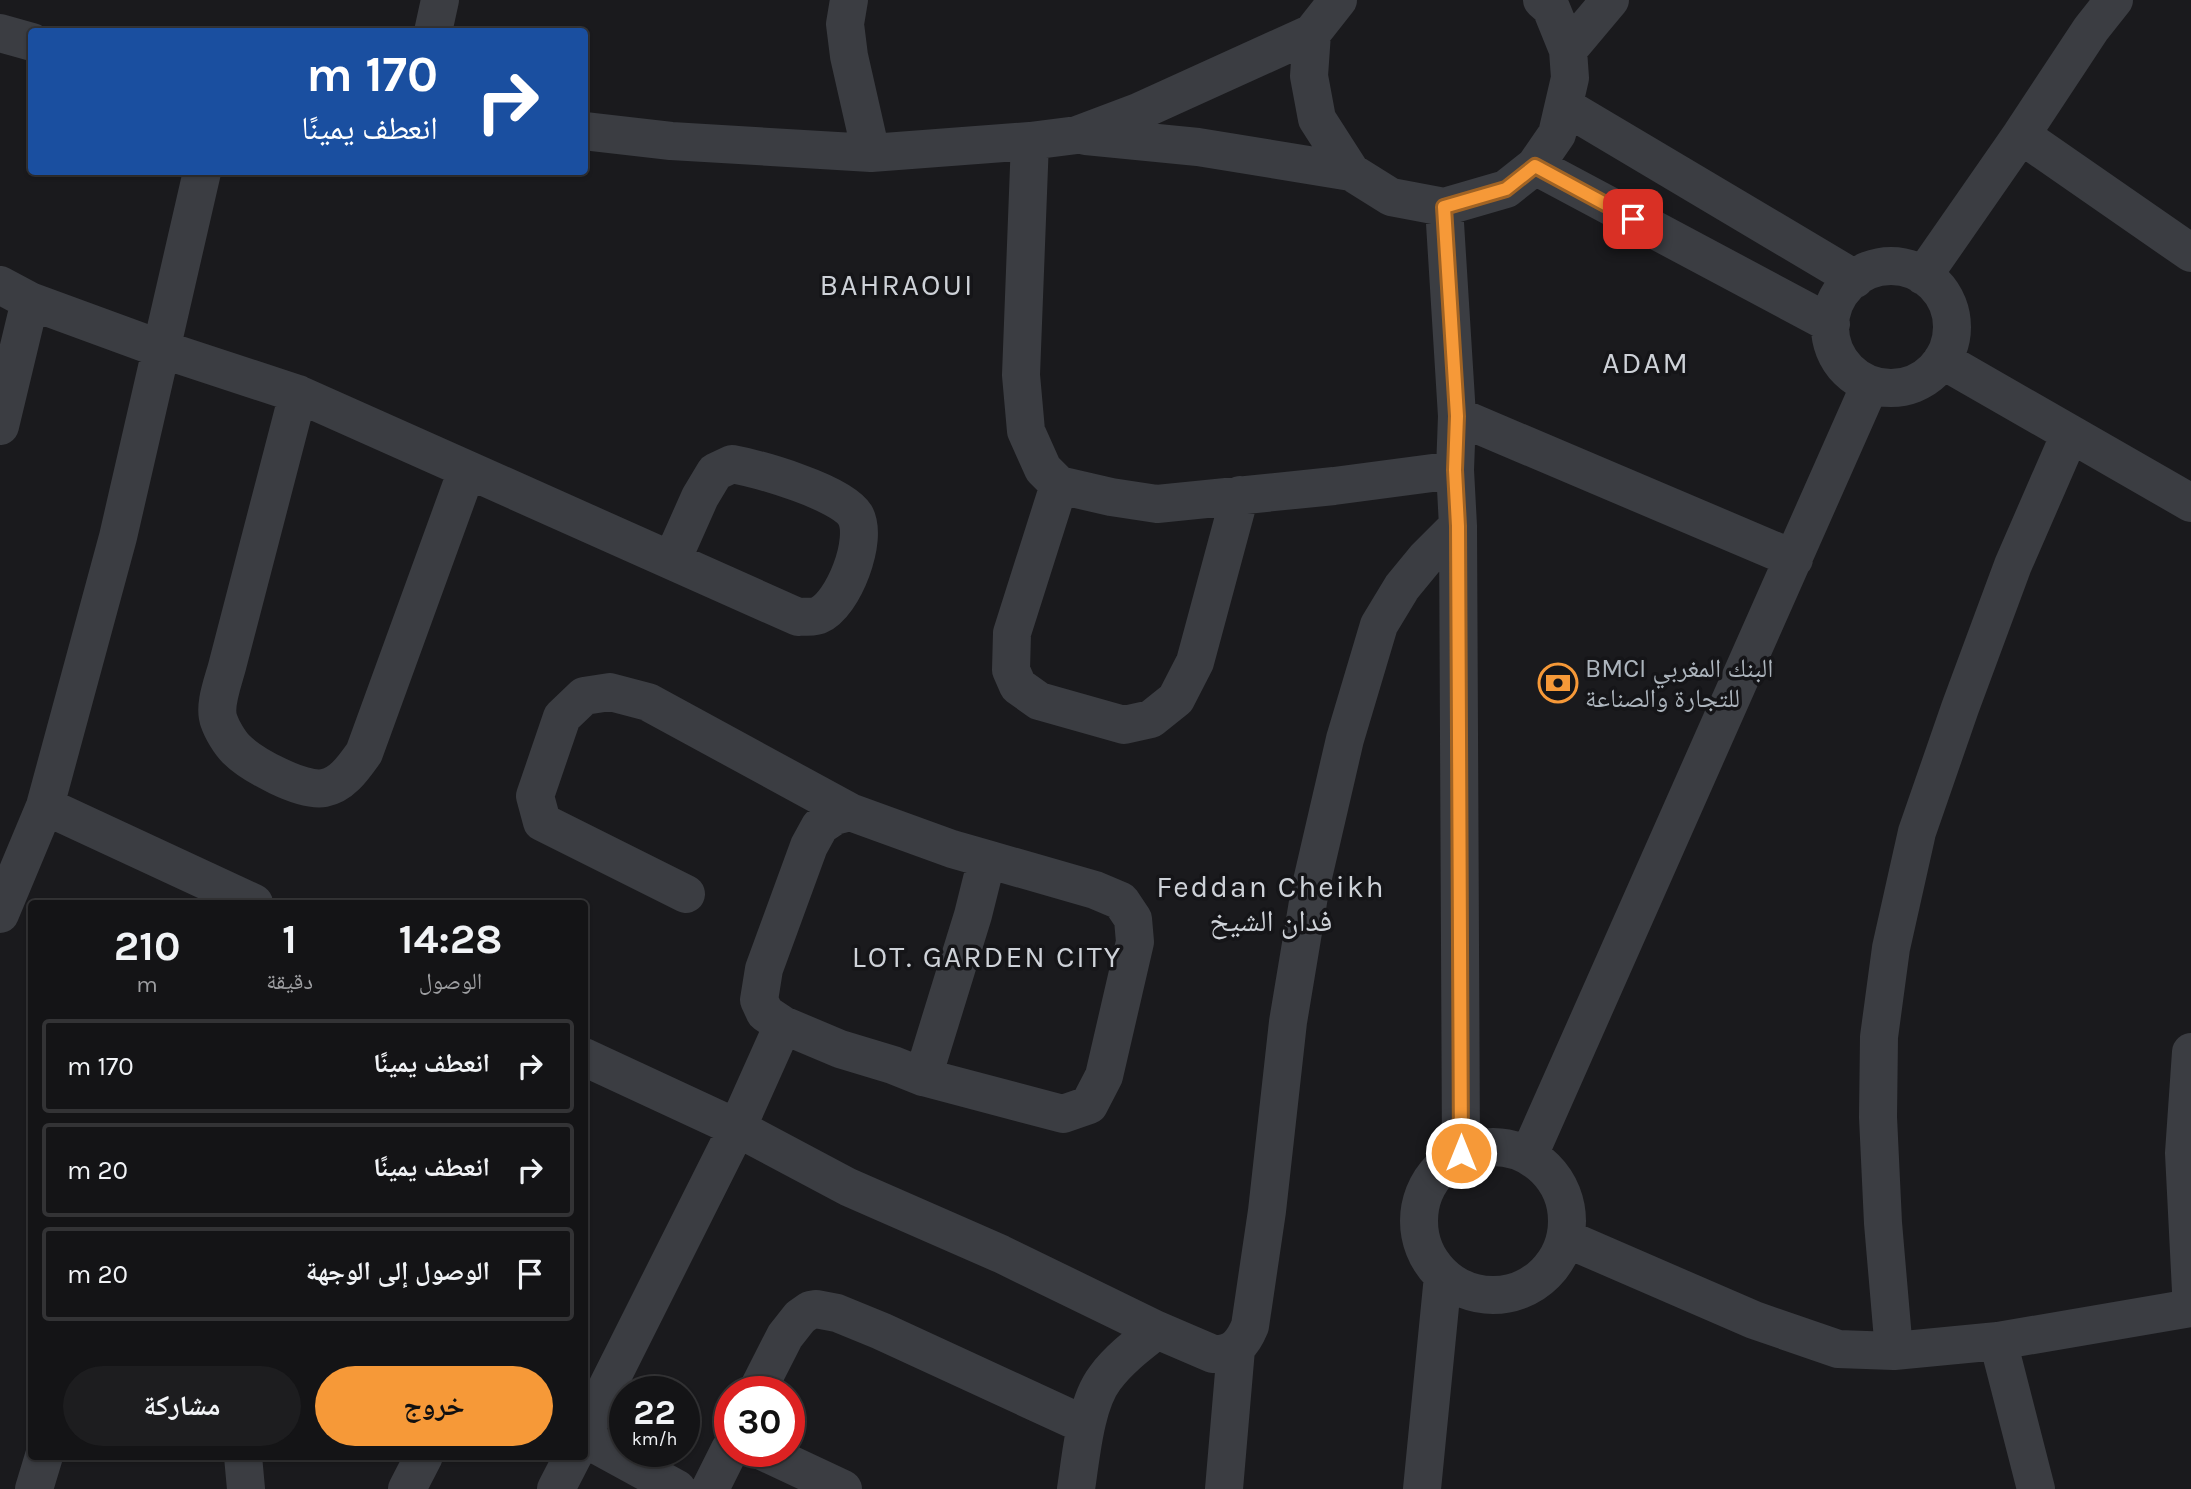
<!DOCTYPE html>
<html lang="ar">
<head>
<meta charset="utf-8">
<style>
  :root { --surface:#141416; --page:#1d1d1f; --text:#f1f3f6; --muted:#9d9ea1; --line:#333335; --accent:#f69938 }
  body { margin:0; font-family:Karla,"Noto Naskh Arabic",sans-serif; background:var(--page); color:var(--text); direction:rtl; height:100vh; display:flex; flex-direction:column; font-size:26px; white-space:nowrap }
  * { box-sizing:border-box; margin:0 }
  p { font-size:23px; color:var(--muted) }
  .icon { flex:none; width:38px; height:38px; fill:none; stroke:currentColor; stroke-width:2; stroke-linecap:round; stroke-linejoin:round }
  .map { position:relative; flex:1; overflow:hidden; direction:ltr }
  .details { position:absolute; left:28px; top:900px; width:560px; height:560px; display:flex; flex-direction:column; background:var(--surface); border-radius:7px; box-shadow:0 2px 5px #0004,0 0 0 2px var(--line); direction:rtl }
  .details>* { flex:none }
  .banner { position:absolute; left:28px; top:28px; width:560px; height:147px; border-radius:7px; box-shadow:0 2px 5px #0004,0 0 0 2px var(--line); direction:rtl; background:#1a4fa0; color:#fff; overflow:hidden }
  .speed { position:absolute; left:609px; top:1376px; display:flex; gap:14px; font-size:35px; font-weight:700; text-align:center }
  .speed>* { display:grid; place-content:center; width:91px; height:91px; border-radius:50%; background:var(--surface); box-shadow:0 2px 5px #0004,0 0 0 2px var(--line); line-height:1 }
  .speed small { font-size:18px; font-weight:400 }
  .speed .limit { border:10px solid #d22; background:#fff; color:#111 }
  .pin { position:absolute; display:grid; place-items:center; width:60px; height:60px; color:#fff; margin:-30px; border-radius:14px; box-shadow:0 4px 10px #0006 }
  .me { position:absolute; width:77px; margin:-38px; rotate:0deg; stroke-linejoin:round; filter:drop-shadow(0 0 5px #0008) }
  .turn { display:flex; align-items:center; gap:24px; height:147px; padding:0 35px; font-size:32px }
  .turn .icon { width:91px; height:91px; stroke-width:2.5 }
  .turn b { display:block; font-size:49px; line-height:60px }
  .eta { display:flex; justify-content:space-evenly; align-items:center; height:119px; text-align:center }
  .eta b { font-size:42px; font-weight:700; line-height:49px }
  .cta { display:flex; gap:14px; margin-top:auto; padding:14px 35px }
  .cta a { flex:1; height:80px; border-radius:42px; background:var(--accent); color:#111; font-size:28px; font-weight:700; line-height:80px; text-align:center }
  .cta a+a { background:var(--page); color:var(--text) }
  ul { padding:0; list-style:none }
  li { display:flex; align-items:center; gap:21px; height:94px; margin:0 14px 10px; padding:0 21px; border:4px solid var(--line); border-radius:7px }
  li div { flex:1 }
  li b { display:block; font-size:26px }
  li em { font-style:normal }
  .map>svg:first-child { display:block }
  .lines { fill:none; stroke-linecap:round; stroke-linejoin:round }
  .minor { stroke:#3b3d42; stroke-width:38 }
  .route-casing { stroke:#a06324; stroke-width:18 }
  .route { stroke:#f69938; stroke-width:12 }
  .labels { text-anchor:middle; stroke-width:7; stroke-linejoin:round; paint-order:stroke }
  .poi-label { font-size:26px; fill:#acb4bc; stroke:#151518; text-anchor:start }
  .quarter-label { font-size:30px; letter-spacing:2px; fill:#ced2d8; stroke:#151518 }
</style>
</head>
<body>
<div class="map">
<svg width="2191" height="1489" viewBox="0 0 2191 1489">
  <rect width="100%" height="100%" fill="#1a1a1d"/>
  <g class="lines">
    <path class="minor" d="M849 0 845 24 849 56 871 153
      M1338 0 1312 33 1309 76 1317 119 1351 172 1391 197 1444 207 1506 189 1535 166 1557 134 1570 78 1568 50 1551 8 1542 0
      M433 32 440 0
      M0 33 32 42
      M1568 50 1610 0
      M1564 106 1855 279
      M584 131 671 141 871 153 1030 141 1077 135 1138 112 1312 33
      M2021 135 2191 253
      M1086 136 1198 147 1351 172
      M1030 141 1021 375 1026 431 1043 469 1059 485 1111 497 1157 504 1334 486 1455 470
      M1535 166 1831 324
      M1444 207 1457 416 1455 470 1458 526 1461 1153
      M1830 327a61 61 0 1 1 122 0a61 61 0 1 1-122 0Z
      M1923 276 2021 135 2091 29 2114 0
      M0 285 30 301 161 349 298 394 798 617C804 616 814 618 819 615 843 605 869 539 855 515 841 492 759 469 732 464L715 472 700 497 672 560
      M1942 360 2191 503
      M298 394 228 663C224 680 213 705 219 721 222 730 230 743 236 749 252 765 302 792 324 788 342 785 354 767 364 753L467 470
      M1457 416 1794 559
      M0 426 30 301
      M1059 485 1012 633 1011 670 1018 686 1039 701 1124 725 1151 719 1176 699 1195 662 1240 495
      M45 806 254 903
      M686 894 542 822 535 796 562 717 584 696 610 692 648 702 850 812
      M0 914 45 806 118 537 202 172
      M2191 1052 2184 1153 2191 1291
      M584 1057 737 1128 848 1187 1001 1254 1157 1330 1213 1354C1234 1355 1243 1343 1250 1326L1267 1211 1288 1022 1310 890 1345 739 1379 625 1402 587 1425 559 1458 526
      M923 1077 973 915 987 859 952 849 850 812 835 816 820 826 809 846 764 969 759 1000 765 1013 783 1025 840 1049 893 1065 923 1077 1063 1114 1089 1105 1104 1076 1135 942 1133 919 1121 901 1095 890 987 859
      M1419 1221a74 74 0 1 1 148 0a74 74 0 1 1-148 0Z
      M1529 1155 1870 385
      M1567 1239 1754 1320 1838 1349 1894 1351 1998 1341 2191 1308
      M1998 1341 2036 1489
      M1894 1351 1883 1223 1878 1117 1879 1037 1891 948 1917 832 1960 708 2013 565 2070 434
      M757 1391 785 1336 800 1317 810 1310 816 1309 837 1313 881 1331 1085 1425
      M584 1433 737 1128 783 1025
      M584 1438 677 1489
      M762 1451 843 1489
      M243 1456 246 1489
      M34 1489 44 1456
      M407 1489 424 1456
      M556 1489 573 1456
      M710 1489 730 1449
      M1076 1489C1081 1457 1085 1404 1105 1378 1119 1359 1139 1344 1157 1330
      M1224 1489 1236 1349
      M1422 1489 1443 1276"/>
  </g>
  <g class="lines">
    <defs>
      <path id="route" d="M1461 1153 1458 526 1455 470 1457 416 1444 207 1506 189 1535 166 1633 219"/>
    </defs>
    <use href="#route" class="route-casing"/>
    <use href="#route" class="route"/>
  </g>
  <defs>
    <symbol id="bank-ring" viewBox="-11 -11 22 22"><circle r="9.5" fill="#151518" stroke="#f69938" stroke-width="1.5"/><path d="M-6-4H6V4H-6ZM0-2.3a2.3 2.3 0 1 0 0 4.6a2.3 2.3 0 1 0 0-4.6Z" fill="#f69938"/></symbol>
  </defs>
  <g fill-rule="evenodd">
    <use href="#bank-ring" x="1536" y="661" width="44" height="44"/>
  </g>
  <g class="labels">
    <g class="poi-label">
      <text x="1585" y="677">BMCI البنك المغربي<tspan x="1585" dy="30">للتجارة والصناعة</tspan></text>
    </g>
    <g class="quarter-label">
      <text x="897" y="295">BAHRAOUI</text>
      <text x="1646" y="373">ADAM</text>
      <text x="1271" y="897">Feddan Cheikh<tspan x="1271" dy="34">فدان الشيخ</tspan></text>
      <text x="987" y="967">LOT. GARDEN CITY</text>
    </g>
  </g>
</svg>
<div class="speed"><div>22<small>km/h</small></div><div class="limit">30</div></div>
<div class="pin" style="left:1633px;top:219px;background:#d93025"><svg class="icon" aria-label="arrive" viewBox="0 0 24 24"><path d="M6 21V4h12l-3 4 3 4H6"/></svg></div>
<svg class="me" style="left:1461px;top:1153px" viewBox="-20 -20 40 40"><circle r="17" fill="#f69938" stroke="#fff" stroke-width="3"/><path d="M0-11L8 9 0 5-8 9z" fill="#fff"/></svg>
<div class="banner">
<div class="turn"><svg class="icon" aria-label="right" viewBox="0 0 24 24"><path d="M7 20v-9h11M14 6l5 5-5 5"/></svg><div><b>170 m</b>انعطف يمينًا</div></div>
</div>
<section class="details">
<div class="eta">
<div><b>14:28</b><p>الوصول</p></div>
<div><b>1</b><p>دقيقة</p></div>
<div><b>210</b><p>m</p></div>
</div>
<ul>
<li><svg class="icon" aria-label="right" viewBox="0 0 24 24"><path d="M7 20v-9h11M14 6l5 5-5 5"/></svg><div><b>انعطف يمينًا</b></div><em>170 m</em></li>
<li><svg class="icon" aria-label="right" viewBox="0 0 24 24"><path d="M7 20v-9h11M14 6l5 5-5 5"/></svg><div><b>انعطف يمينًا</b></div><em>20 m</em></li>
<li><svg class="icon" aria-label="arrive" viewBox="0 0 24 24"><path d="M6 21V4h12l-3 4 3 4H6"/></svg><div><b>الوصول إلى الوجهة</b></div><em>20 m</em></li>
</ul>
<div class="cta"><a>خروج</a><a>مشاركة</a></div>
</section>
</div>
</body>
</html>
